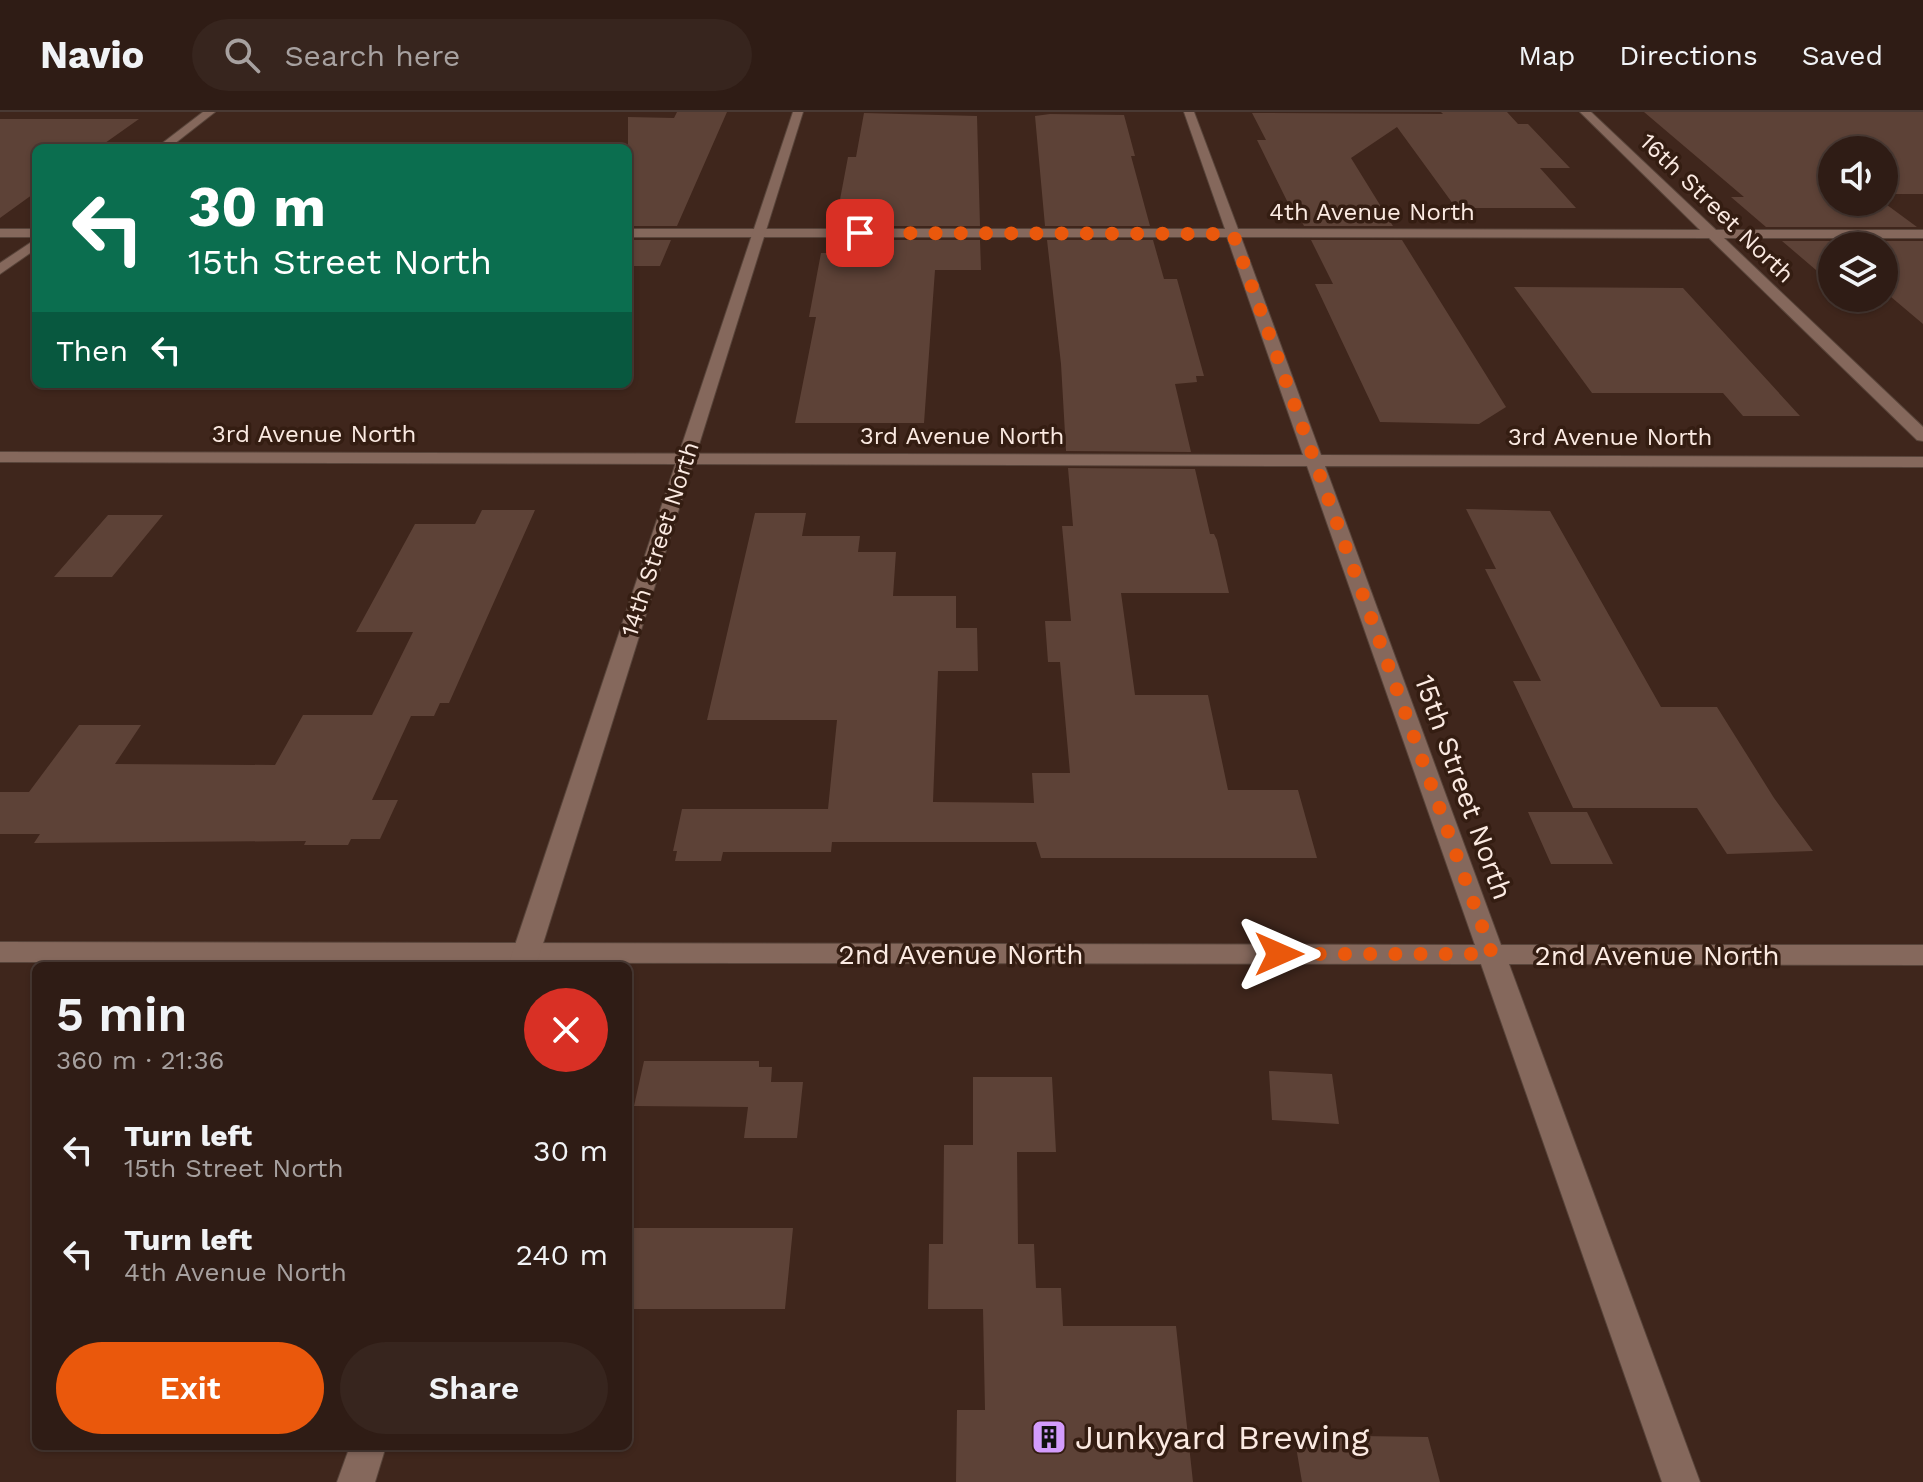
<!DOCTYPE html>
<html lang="en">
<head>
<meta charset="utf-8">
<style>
  :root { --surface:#2f1c15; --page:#37251e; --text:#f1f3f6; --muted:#a7a1a0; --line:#4a3a34; --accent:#ea580c }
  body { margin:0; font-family:"Work Sans",sans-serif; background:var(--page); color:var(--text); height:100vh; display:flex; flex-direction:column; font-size:30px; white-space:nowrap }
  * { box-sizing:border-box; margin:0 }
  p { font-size:26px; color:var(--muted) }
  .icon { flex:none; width:44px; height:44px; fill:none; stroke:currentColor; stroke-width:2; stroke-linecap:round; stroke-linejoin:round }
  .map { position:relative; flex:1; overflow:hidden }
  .side { position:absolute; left:32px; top:850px; width:600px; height:488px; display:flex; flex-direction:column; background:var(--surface); border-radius:12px; box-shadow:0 2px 6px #0004,0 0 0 2px var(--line) }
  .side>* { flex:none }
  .top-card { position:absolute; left:32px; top:32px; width:600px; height:244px; border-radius:12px; box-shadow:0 2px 6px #0004,0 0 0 2px var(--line); background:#0b6e4f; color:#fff; overflow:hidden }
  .buttons { position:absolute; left:1818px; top:24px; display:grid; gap:16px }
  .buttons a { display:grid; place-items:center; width:80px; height:80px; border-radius:50%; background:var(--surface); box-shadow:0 2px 6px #0004,0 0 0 2px var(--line); font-size:40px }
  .pin { position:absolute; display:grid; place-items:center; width:68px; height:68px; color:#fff; margin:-34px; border-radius:16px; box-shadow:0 4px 12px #0006 }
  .me { position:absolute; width:88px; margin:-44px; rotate:90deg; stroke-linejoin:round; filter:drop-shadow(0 0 6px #0008) }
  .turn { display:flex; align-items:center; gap:28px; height:168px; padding:0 24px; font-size:36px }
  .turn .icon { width:104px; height:104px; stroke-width:2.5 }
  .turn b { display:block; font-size:56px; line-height:68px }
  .then { display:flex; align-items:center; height:76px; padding:0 24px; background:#0003; gap:16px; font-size:30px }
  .round { display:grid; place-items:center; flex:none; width:84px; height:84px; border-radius:42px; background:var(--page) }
  .headline { display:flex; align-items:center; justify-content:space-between; height:136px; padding:0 24px }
  h1 { font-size:48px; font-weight:600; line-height:60px }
  .cta { display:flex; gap:16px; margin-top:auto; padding:16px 24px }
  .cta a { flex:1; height:92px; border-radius:48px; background:var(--accent); color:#fff; font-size:32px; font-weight:600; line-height:92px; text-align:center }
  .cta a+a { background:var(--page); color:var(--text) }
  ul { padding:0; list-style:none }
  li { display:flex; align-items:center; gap:24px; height:104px; padding:0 24px }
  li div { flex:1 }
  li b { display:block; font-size:30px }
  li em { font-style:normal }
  header { display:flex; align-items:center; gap:48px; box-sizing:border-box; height:112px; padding:0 40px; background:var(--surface); border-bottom:2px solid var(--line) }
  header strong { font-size:38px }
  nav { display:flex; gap:44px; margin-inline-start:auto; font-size:28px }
  .search { width:560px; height:72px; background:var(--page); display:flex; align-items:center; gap:20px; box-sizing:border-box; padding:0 28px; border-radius:44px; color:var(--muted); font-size:30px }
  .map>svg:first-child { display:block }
  .building { fill:#5d4237 }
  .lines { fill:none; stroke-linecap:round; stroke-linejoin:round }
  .street-casing { stroke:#58443a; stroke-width:2 }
  .secondary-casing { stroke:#58443a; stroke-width:2 }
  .street { fill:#85685c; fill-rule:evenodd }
  .secondary { fill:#85685c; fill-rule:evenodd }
  .route { stroke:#ea580c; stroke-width:14; stroke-dasharray:0 25.2 }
  .labels { text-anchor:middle; stroke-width:7; stroke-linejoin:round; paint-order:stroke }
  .far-street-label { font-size:24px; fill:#fbeae2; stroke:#341d12 }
  .street-label { font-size:28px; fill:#fbeae2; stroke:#341d12 }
  .near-poi-label { font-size:34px; fill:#fbeae2; stroke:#341d12; text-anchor:start }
</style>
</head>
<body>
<header>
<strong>Navio</strong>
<div class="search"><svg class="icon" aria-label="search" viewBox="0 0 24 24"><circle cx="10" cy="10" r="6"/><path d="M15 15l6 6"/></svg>Search here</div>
<nav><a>Map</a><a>Directions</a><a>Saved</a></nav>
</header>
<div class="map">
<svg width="1923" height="1370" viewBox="0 0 1923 1370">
  <rect width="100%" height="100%" fill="#3f261c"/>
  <path class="building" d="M677 0H727L677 114H628V5L674 6Z
    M1441 0H1507L1518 12H1528L1570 56H1540L1576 96H1456L1397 15 1351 46 1393 114H1304L1294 95H1290L1257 28H1266L1252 1 1443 2Z
    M1644 0H1923V82H1884V38H1832V90H1883L1917 115H1766L1731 85H1744Z
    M864 1 977 4 980 114H835L848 45H856Z
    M1050 2 1124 3 1135 44H1131L1150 114H1045L1035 4Z
    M0 7H139L98 36H36V80L0 106Z
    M628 128H671L660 154H628Z
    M832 128H980L981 158H935L924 311H795L816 205H809L821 141H830Z
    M1047 128H1153L1164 167H1177L1204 264H1196L1197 270 1175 272 1191 340 1066 339 1061 252Z
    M1311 128H1402L1506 295 1479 312 1380 310 1315 172H1333Z
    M1782 129H1923V212L1884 179V134H1832V164H1823Z
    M1514 175 1683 176 1800 304H1743L1723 281H1592Z
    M1068 356 1195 357 1210 422H1214L1217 428 1229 481H1121L1135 583H1208L1228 678H1298L1317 746H1041L1036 730H832L831 740H723L721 749H675L677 739H673L682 697H828L837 608H707L755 401H806L802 424H860L858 440H896L893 484H956V516H977L978 559H938L933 690 1034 691 1032 661H1070L1060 550H1048L1045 509H1071L1062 414H1073Z
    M1466 397 1550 399 1661 595H1717L1774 686 1813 739 1727 742 1697 696H1573L1513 569H1541L1485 457H1496Z
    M482 398H535L449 591H440L434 604H411L372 688H398L380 727H351L348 733H304L306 729 34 731 40 722H0V680H29L79 613H141L115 652 275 653 303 603H372L413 520H356L415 412H475Z
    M108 403H163L112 465H54Z
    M1528 700H1587L1613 752H1551Z
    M644 949H759V955H772L771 970H803L797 1026H744L748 995 634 994Z
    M1269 959 1332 962 1339 1012 1272 1008Z
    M973 965H1052L1056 1040H1017L1018 1132H1034L1036 1176H1061L1063 1214H1176L1193 1370H956L957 1298H985L983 1197H928L929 1132H943L944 1033H973Z
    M628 1116H793L785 1197H628Z
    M1294 1323 1428 1325 1440 1370H1302Z"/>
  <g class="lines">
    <defs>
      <path id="street" d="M203 0H215L169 36H156Z
        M1184 0H1194L1238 117 1700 118 1580 0H1591L1716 118H1923V126H1724L1923 315V329L1917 328 1709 126 1241 125 1321 343 1923 345V355L1325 354 1501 833H1923V853L1509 852 1700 1370H1662L1481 852 0 850V830L1475 833 1307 354 0 350V340L1303 343 1227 125H628V117H1225Z
        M0 117H36V125H0Z
        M36 127V137L0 162V151Z"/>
      <path id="secondary" d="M793 0H803L536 854H508Z
        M350 1334H386L375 1370H337Z"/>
    </defs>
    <use href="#street" class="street-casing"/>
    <use href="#secondary" class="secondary-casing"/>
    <use href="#street" class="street"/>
    <use href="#secondary" class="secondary"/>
  </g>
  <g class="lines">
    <path class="route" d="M860 121 1233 122 1492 842H1279"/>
  </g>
  <defs>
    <symbol id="building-square" viewBox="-11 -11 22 22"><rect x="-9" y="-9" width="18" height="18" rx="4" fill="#d39cfc" stroke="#341d12"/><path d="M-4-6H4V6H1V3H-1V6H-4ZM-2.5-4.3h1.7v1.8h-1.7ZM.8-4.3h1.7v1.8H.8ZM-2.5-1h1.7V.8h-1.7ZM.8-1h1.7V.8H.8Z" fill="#111"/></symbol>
  </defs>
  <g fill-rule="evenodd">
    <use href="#building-square" x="1029" y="1305" width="40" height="40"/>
  </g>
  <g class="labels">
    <g class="far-street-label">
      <text transform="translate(1717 96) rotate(44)" y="8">16th Street North</text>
      <text x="1372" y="108">4th Avenue North</text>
      <text x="314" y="330">3rd Avenue North</text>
      <text x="962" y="332">3rd Avenue North</text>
      <text x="1610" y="333">3rd Avenue North</text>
      <text transform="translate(660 427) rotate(-72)" y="8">14th Street North</text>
    </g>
    <g class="street-label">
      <text transform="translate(1464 675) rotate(70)" y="10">15th Street North</text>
      <text x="961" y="852">2nd Avenue North</text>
      <text x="1657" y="853">2nd Avenue North</text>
    </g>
    <g class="near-poi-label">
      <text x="1075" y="1337">Junkyard Brewing</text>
    </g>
  </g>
</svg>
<div class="buttons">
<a><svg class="icon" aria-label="sound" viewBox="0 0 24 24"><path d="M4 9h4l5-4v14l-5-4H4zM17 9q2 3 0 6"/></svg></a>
<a><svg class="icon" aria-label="layers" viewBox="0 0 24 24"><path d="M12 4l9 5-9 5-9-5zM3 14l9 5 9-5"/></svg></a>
</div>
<div class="pin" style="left:860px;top:121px;background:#d93025"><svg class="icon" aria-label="arrive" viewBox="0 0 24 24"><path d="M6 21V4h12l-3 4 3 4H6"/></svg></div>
<svg class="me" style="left:1279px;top:842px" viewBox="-20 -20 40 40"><path d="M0-17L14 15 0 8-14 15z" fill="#ea580c" stroke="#fff" stroke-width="4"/></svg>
<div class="top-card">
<div class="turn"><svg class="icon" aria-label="left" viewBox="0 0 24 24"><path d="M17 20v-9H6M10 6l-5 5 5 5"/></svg><div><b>30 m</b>15th Street North</div></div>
<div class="then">Then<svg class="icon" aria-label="left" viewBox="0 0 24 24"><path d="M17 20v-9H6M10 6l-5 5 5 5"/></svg></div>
</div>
<section class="side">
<div class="headline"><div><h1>5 min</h1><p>360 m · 21:36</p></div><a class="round" style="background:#d93025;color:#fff"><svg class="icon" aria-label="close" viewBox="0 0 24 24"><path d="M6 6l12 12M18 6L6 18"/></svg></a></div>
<ul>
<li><svg class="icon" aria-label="left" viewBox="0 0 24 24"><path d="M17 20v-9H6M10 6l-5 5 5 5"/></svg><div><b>Turn left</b><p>15th Street North</p></div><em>30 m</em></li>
<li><svg class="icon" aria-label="left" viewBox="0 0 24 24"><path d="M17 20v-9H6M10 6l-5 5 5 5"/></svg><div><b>Turn left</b><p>4th Avenue North</p></div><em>240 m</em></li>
</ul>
<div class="cta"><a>Exit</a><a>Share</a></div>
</section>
</div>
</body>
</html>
